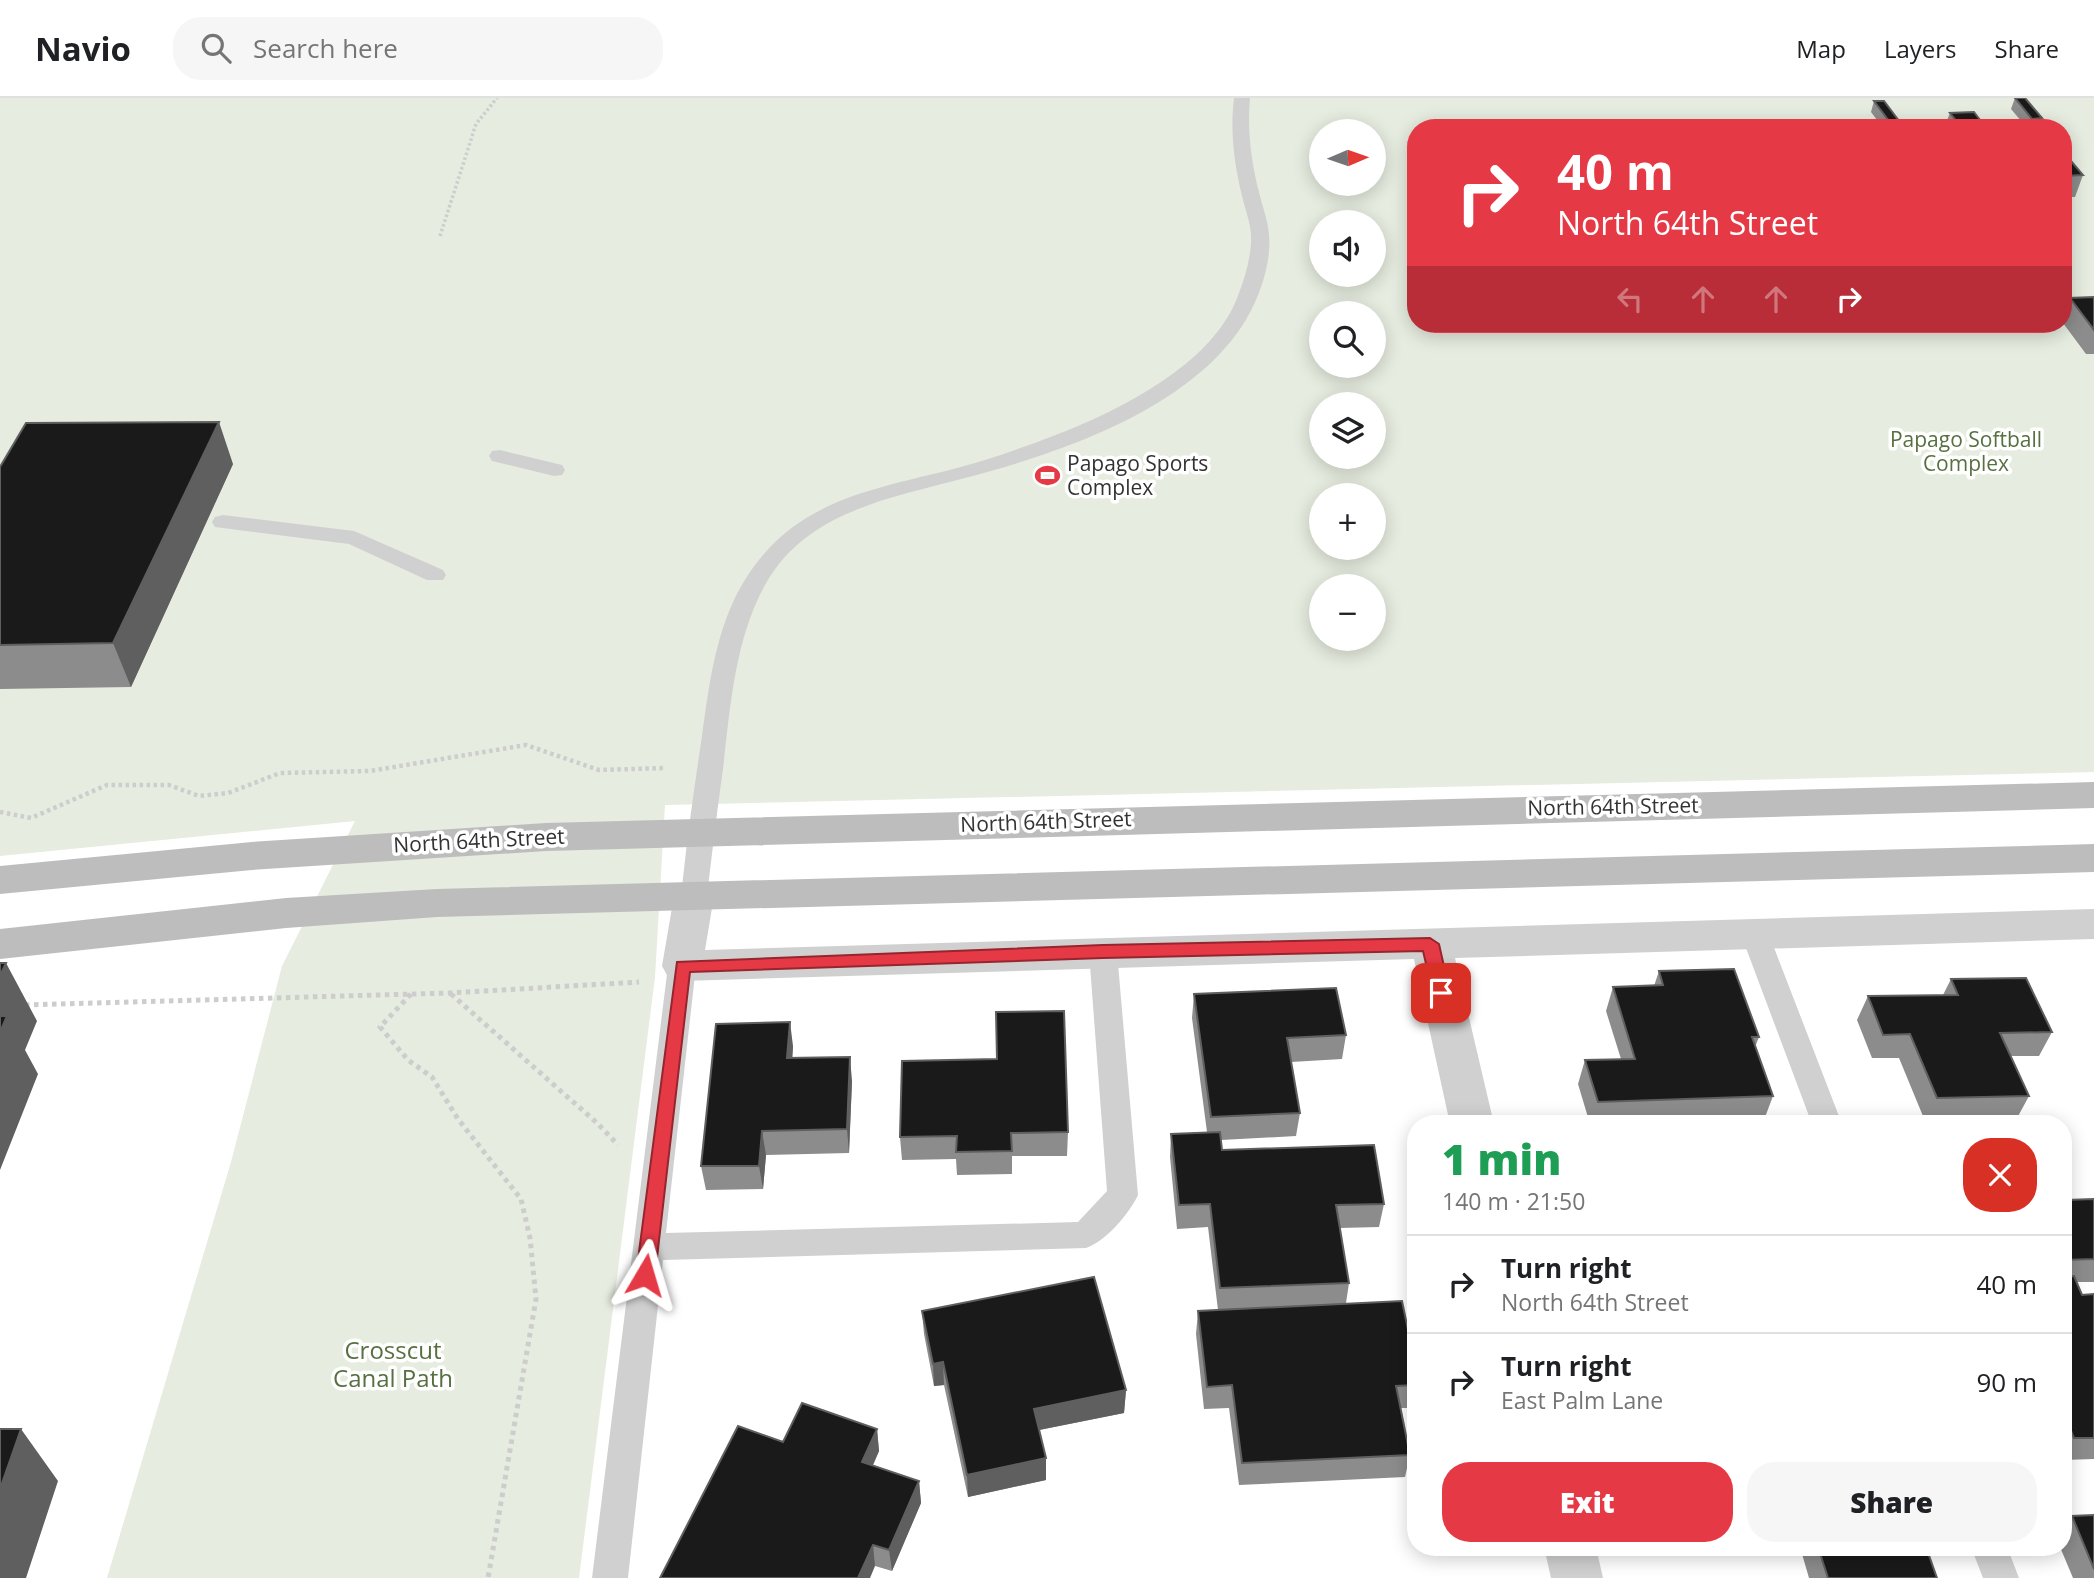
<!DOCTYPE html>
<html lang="en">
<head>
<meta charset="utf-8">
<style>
  :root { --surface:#fff; --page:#f6f6f6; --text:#202124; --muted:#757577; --line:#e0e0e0; --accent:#e63946 }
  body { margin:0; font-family:"Open Sans",sans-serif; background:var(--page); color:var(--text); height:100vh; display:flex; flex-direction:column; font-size:26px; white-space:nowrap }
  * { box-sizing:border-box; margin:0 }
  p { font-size:23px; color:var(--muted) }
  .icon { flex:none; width:38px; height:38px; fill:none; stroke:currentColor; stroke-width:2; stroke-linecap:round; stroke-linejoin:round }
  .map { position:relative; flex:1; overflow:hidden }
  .panel { position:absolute; left:1407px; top:1017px; width:665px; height:441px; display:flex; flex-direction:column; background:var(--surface); border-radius:28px; box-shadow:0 4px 18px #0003 }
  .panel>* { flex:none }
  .hud { position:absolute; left:1407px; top:21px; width:665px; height:214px; border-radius:28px; box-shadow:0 4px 18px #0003; background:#e63946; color:#fff; overflow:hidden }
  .needle { width:46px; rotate:88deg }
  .buttons { position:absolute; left:1309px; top:21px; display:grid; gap:14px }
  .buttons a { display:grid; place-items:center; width:77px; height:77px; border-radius:50%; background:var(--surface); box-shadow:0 4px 18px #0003; font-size:35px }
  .pin { position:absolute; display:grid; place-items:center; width:60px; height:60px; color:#fff; margin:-30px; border-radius:14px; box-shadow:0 4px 10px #0006 }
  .me { position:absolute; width:77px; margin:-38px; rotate:7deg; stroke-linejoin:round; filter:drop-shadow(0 0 5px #0008) }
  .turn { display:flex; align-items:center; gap:24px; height:147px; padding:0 35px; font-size:32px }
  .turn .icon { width:91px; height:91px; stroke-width:2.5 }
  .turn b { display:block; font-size:49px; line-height:60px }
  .lanes { display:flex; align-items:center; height:66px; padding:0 35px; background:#0003; justify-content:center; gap:35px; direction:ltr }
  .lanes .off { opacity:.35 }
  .round { display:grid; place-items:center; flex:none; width:74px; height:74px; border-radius:28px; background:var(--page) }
  .summary { display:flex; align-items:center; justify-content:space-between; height:119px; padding:0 35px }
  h1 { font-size:42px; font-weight:800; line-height:52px; color:#1e9e55 }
  .cta { display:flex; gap:14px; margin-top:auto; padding:14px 35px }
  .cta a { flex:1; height:80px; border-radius:28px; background:var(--accent); color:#fff; font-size:28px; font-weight:800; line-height:80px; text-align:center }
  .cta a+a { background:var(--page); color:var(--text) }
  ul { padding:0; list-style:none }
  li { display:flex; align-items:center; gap:21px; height:98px; padding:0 35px; border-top:2px solid var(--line) }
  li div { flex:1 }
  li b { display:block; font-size:26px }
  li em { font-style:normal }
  header { display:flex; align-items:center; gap:42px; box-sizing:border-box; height:98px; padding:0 35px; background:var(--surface); border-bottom:2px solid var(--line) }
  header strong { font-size:33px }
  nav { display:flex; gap:38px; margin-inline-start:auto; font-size:24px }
  .search { width:490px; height:63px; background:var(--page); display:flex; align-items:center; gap:18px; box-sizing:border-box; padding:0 24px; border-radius:28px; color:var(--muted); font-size:26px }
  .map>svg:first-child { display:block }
  .green { fill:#e6ecdf; fill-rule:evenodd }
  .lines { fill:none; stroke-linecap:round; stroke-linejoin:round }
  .path-far2 { stroke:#cdcdcd; stroke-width:3.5; stroke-dasharray:2.5 2.5; stroke-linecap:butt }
  .path-far1 { stroke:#cdcdcd; stroke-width:4.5; stroke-dasharray:3.5 3.5; stroke-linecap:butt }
  .path { stroke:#cdcdcd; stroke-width:5; stroke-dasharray:4.5 4.5; stroke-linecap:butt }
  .lane { fill:#d0d0d0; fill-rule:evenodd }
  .street { fill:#d0d0d0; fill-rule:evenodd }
  .secondary { fill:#bdbdbd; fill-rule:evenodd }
  .wall { fill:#8c8c8c }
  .shaded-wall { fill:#5f5f5f }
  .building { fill:#1a1a1a; stroke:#5f5f5f; stroke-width:2 }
  .route { fill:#e63946; stroke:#96252e; stroke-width:2 }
  .labels { text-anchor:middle; stroke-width:7; stroke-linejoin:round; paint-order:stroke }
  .park-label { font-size:21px; fill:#56703f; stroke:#fff }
  .poi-label { font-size:21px; fill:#333; stroke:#fff; text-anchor:start }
  .street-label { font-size:21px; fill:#333; stroke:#fff }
  .near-park-label { font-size:24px; fill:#56703f; stroke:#fff }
</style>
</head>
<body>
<header>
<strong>Navio</strong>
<div class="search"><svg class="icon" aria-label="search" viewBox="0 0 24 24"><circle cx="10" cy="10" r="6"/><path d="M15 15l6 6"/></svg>Search here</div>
<nav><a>Map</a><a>Layers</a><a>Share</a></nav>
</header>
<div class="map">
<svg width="2094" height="1480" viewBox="0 0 2094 1480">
  <rect width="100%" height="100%" fill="#fff"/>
  <path class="green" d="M0 0H2094V674L665 707 655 879 579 1480H107L231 1064 282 868 355 723 0 758ZM1416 30H2063V226H1416ZM1321 33H1374V86H1321ZM1321 124H1374V177H1321ZM1321 215H1374V268H1321ZM1321 306H1374V359H1321ZM1321 397H1374V450H1321ZM1321 488H1374V541H1321Z"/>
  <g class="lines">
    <path class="path-far2" d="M440 138 476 26 497 0"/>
    <path class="path-far1" d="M0 714 31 720 107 687H169L199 698 228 695 280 675 370 673 526 647 599 672 666 670"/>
    <path class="path" d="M411 896 380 929 408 962 432 979 458 1021 521 1101 530 1140 536 1201 488 1480
      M451 896 597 1025 618 1047
      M25 907 450 895 639 884"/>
    <path class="lane" d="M1234 0H1250C1247 32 1251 63 1259 94 1262 108 1268 122 1269 137 1271 156 1265 180 1258 197 1217 303 1065 354 965 380 891 400 806 413 765 487 735 541 730 610 723 671 717 713 712 755 707 798L704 805 694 808 684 805 681 798 683 780C688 733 695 685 702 638 709 587 716 530 743 485 799 391 892 391 985 362 1046 342 1107 320 1161 284 1194 262 1226 233 1239 195 1246 177 1252 155 1251 136 1250 123 1245 111 1242 98 1234 65 1230 33 1234 0Z
      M500 352 562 367 565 372 562 377 554 378 492 363 489 358 492 353Z
      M223 417 354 433 443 472 446 477 443 482H427L349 446 215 429 212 424 215 419Z
      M1754 824 1764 827 1768 834 1842 1026H1812L1740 834 1744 827Z
      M1103 844 1113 847 1117 854 1138 1097C1129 1116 1106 1143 1086 1150L663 1162 628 1480H592L668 868 672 861 682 858 692 861 696 868 666 1135 1078 1124 1107 1093 1089 854 1093 847Z
      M1971 1449H2007L2019 1480H1983Z"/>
    <path class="street" d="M694 784 708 788 714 798 705 852 2094 811V841L1455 860 1494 1026H1450L1414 861 682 883 668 879 662 868 674 798 680 788Z
      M1544 1449H1596L1603 1480H1551Z"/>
    <path class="secondary" d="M2094 684V710L546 753 252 772 0 796V768L252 744 546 725Z
      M2094 746V774L437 819 286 830 0 861V831L286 800 437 791Z"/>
  </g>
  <path class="wall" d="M2015 0 2042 20 2039 30H2027L2011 11Z
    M1874 3 1899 23 1897 30H1883L1871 14Z
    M1950 15 1986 30H1950L1946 25Z
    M2063 57 2083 77 2075 99H2063Z
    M2094 199V256H2086L2063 225V217L2070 200Z
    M2025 226H2041L2040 230H2028Z
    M233 366 131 589 0 591V369Z
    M1659 873 1759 939 1755 949 1773 998 1764 1022 1657 1026H1590L1578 986 1585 962 1621 961 1606 913 1613 889 1654 888Z
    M1951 881 2052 934 2039 958H2011L2029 998 2016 1022 2032 1026H1912L1913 1024 1925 1023 1899 960H1872L1857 922 1868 898 1943 897Z
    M1194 896 1346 937 1342 961 1291 964 1300 1015 1296 1038 1221 1042 1222 1052 1384 1106 1379 1129 1340 1130 1349 1185 1346 1205 1416 1270V1302L1414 1310H1401L1410 1357 1405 1379 1239 1387 1229 1310 1204 1311 1196 1236 1198 1213 1218 1212 1208 1129 1177 1131 1170 1059 1171 1036 1207 1034 1192 920Z
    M793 948 792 960 852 983 849 1055 766 1057 763 1091 706 1092 701 1068Z
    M902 963 1068 1034 1067 1058H1012V1076L957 1077 956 1061 902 1062 900 1039Z
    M2063 1096 2066 1102 2094 1101V1184H2076L2082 1197 2094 1196V1361L2063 1362Z
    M922 1213 1126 1292 1124 1315 1039 1332 1046 1382 968 1399 944 1287 934 1288 924 1236Z
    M877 1331 879 1353 873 1367 919 1383 921 1405 892 1473 875 1468 783 1344Z
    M2094 1417V1480H2073L2060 1449H2063V1429L2072 1418Z
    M1800 1449H1926L1937 1480H1809Z"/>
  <path class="shaded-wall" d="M219 324 233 366 131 589 113 545Z
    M6 865 37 923 25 952 38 976 0 1072V878Z
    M790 924 793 948 791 984 787 960Z
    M850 959 852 983 849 1055 847 1031Z
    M762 1033 766 1057 763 1091 759 1068Z
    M943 1264 944 1287 934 1288 933 1266Z
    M1126 1292 1124 1315 1034 1333V1311Z
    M21 1331 58 1383 26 1480H0V1391Z
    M877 1331 879 1353 865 1385 862 1364Z
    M1046 1360V1382L968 1399 967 1377Z
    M919 1383 921 1405 892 1473 889 1452Z
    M873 1447 875 1468 870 1480H858Z"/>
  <path class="building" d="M2015 0H2025L2042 20 2032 21Z
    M1874 3H1884L1899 23H1889Z
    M1974 14 1986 30H1962L1950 15Z
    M2063 57H2066L2083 77 2063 78Z
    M2094 199V232L2070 200Z
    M219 324 113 545 0 547V369L26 325Z
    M0 865H6L0 878Z
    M1734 871 1759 939H1752L1773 998 1598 1004 1585 962 1635 961 1613 889 1663 887 1659 873Z
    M2026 880 2052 934 2000 935 2029 998 1937 1000 1910 936 1883 937 1868 898 1958 897 1951 881Z
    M1336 890 1346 937 1287 940 1300 1015 1211 1019 1194 896Z
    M1064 913 1068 1034 1011 1035 1012 1053 956 1054 957 1038 900 1039 902 963 997 961 996 914Z
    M0 918H7L0 934Z
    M790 924 787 960 850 959 847 1031 762 1033 759 1068H701L716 926Z
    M2030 1022 2032 1026H1913V1024Z
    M1220 1034 1222 1052 1374 1047 1384 1106 1336 1107 1349 1185 1220 1190 1210 1106 1179 1107 1171 1036Z
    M2063 1096 2066 1102 2094 1101V1161L2063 1162Z
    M2074 1178 2082 1197 2094 1196V1340H2074L2063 1314V1179Z
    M1094 1179 1126 1292 1034 1311 1046 1360 967 1377 943 1264 933 1266 922 1213Z
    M1402 1203 1416 1270V1287L1396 1288 1410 1357 1242 1365 1232 1287 1207 1289 1198 1213Z
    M802 1305 877 1331 862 1364 919 1383 889 1452 873 1447 858 1480H660L738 1328 783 1344Z
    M0 1331H21L0 1391Z
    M2094 1417V1471L2072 1418Z
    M1818 1449H1926L1937 1480H1828Z"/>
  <path class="route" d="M1430 840 1439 846 1450 895 1447 899H1435L1433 895 1423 853 1103 860 690 874 655 1177 652 1183 645 1185 639 1183 636 1177 677 864 1103 847Z"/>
  <defs>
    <symbol id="stadium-bare" viewBox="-9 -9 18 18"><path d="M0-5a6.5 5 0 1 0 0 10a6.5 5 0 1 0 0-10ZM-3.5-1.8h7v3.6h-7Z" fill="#e63946" stroke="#fff" stroke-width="2.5" paint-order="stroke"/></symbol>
  </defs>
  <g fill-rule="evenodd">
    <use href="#stadium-bare" x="1030" y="360" width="35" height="35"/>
  </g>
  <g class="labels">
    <g class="park-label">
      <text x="1966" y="349">Papago Softball<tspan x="1966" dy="24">Complex</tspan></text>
    </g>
    <g class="poi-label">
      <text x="1067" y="373">Papago Sports<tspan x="1067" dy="24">Complex</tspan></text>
    </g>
    <g class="street-label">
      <text transform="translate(1613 709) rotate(-1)" y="7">North 64th Street</text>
      <text transform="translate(1046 724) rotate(-2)" y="7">North 64th Street</text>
      <text transform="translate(479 743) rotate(-3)" y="7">North 64th Street</text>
    </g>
    <g class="near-park-label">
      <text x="393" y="1261">Crosscut<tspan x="393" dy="28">Canal Path</tspan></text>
    </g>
  </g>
</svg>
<div class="buttons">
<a><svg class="needle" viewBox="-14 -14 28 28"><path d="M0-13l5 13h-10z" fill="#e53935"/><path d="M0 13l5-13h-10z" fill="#757577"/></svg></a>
<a><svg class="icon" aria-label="sound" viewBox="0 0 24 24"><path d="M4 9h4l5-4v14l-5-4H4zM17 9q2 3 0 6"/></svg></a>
<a><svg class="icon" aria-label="search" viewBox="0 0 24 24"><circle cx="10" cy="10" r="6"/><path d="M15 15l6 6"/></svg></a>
<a><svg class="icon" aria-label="layers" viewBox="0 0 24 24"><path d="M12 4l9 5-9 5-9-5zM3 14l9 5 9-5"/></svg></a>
<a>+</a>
<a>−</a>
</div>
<div class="pin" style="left:1441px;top:895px;background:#d93025"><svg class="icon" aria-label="arrive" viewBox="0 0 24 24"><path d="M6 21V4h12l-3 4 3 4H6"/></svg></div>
<svg class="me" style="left:645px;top:1177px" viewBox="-20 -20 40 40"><path d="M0-17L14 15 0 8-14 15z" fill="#e63946" stroke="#fff" stroke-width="4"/></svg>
<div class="hud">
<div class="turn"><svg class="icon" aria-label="right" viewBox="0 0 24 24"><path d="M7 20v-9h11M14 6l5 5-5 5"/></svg><div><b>40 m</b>North 64th Street</div></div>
<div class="lanes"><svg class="icon off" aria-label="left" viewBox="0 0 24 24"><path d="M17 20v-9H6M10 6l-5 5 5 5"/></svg><svg class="icon off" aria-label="ahead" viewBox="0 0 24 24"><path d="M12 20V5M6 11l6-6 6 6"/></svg><svg class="icon off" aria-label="ahead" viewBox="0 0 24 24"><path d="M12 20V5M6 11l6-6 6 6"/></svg><svg class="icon" aria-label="right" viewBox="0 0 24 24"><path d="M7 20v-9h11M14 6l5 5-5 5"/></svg></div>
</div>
<section class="panel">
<div class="summary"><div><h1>1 min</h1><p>140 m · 21:50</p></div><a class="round" style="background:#d93025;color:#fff"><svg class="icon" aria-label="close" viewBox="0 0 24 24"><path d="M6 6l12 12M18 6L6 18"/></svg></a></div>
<ul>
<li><svg class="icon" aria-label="right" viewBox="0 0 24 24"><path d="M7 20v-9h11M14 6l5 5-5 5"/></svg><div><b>Turn right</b><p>North 64th Street</p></div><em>40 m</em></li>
<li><svg class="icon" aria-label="right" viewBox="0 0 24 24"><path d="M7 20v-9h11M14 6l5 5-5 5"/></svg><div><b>Turn right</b><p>East Palm Lane</p></div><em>90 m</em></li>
</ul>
<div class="cta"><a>Exit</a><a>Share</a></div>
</section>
</div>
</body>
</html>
